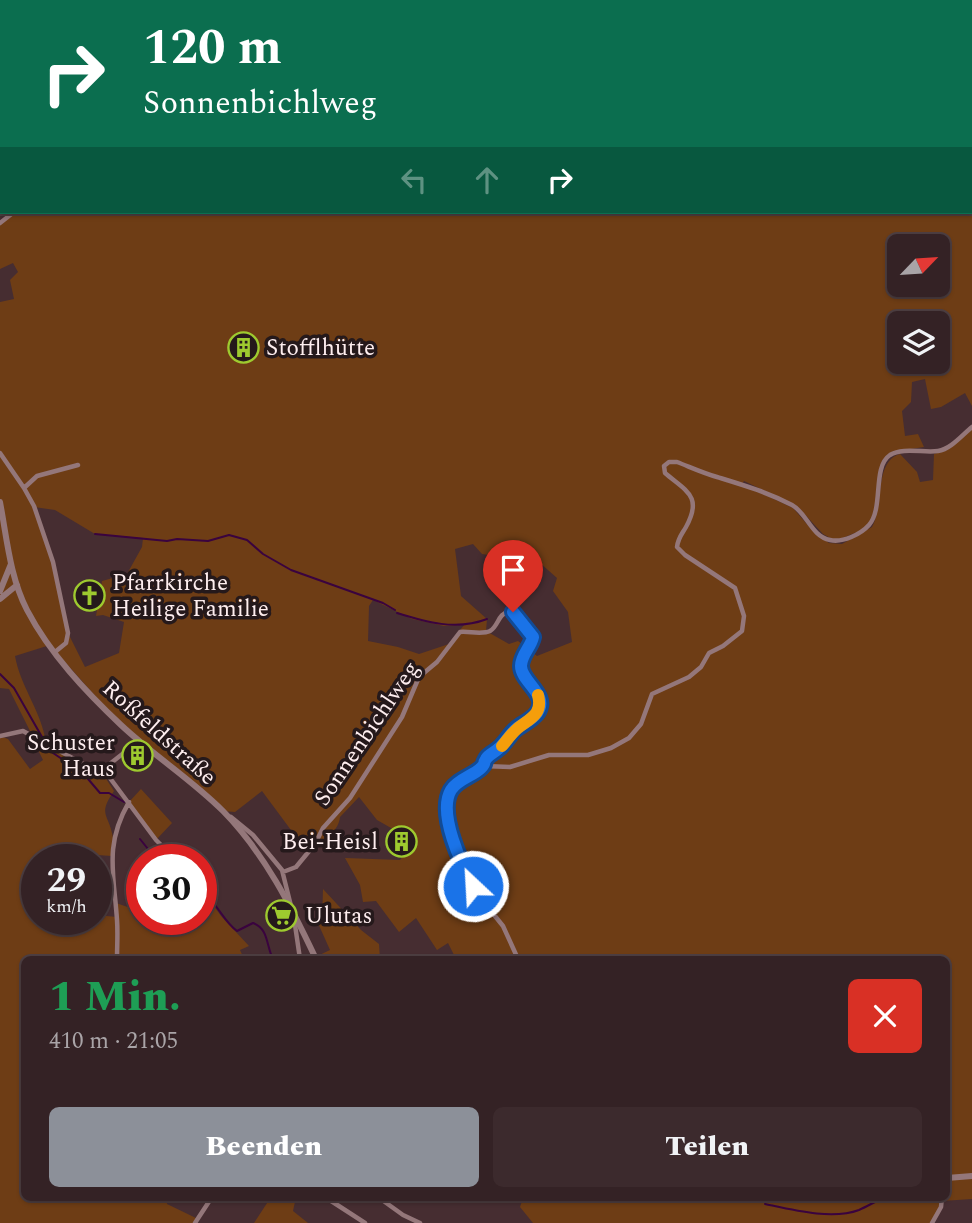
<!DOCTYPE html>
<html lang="de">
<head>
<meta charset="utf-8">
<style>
  :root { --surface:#342225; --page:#3c2a2d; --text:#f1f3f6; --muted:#a9a4a7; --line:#4e3f42; --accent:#8c9099 }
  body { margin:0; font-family:Spectral,serif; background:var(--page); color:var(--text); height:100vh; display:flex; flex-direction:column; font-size:26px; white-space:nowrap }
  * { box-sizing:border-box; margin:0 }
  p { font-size:23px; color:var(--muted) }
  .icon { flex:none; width:38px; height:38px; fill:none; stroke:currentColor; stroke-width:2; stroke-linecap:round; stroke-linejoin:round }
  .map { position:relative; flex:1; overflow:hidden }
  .details { position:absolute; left:21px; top:956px; width:929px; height:245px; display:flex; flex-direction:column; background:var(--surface); border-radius:10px; box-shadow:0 2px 5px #0004,0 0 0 2px var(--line) }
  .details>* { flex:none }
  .hud { position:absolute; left:0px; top:0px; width:973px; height:214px; box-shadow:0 2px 5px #0004,0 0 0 2px var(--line); background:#0b6e4f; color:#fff; overflow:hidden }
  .needle { width:46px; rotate:65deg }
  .fabs { position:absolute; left:887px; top:234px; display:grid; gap:14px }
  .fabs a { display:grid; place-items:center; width:63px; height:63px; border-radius:10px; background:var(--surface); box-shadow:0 2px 5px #0004,0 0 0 2px var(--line); font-size:35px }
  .speed { position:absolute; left:21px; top:844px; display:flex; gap:14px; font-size:35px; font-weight:700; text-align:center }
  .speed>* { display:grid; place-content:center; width:91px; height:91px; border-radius:50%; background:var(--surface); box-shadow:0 2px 5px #0004,0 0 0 2px var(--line); line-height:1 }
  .speed small { font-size:18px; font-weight:400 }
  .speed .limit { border:10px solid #d22; background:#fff; color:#111 }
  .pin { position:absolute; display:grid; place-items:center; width:60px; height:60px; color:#fff; margin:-72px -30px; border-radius:50% 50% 50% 0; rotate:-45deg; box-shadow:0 0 7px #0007 }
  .pin .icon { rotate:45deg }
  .me { position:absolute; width:77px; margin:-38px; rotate:335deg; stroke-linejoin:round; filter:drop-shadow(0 0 5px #0008) }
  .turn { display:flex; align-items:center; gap:24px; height:147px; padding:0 28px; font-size:32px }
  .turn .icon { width:91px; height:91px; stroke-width:2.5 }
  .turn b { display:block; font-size:49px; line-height:60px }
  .lanes { display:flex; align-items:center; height:66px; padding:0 28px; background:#0003; justify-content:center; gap:35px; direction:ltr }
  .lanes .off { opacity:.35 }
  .round { display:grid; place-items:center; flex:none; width:74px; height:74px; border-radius:10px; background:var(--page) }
  .summary { display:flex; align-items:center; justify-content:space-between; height:119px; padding:0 28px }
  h1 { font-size:42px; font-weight:800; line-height:52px; color:#1e9e55 }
  .cta { display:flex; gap:14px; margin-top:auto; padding:14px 28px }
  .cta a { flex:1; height:80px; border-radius:10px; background:var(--accent); color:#fff; font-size:28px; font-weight:800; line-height:80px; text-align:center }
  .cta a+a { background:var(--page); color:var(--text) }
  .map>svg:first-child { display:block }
  .green { fill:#6e3d15; fill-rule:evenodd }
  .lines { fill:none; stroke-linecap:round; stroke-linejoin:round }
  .stream { stroke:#3a033f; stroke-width:2 }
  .street { stroke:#94777a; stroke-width:4.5 }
  .secondary { stroke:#94777a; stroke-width:6 }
  .route-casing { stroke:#114b97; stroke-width:18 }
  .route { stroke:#1a73e8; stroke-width:12 }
  .slow { stroke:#f59e0b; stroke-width:12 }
  .labels { text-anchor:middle; stroke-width:7; stroke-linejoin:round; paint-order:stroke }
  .poi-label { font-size:23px; fill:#feeeef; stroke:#25191b; text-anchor:start }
  .street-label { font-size:23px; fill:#feeeef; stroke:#25191b }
</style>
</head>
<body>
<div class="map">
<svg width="972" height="1223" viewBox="0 0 972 1223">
  <rect width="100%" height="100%" fill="#462d31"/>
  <path class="green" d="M0 0H972V84L971 2H2L0 162Z
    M972 99V406L965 393 941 407 931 409 925 379 912 382 911 402 902 411 905 436 918 434 924 447 898 451 884 459 872 519 862 530 840 539H832L823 534 797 506 744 481 742 484 793 508 812 530 829 543 842 544 872 527C884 506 874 461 900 454L917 472 920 482 933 480 934 454 947 450 972 429V1199L942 1201 932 1223H533L520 1207 522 1201 515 1197H947V959H456L448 943 437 950 416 918 399 932 376 901 363 902 360 885 345 858 400 860 414 841 377 820 359 797 340 817C338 835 319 840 308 853L262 791 235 812 222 811 122 726 50 645 15 656C20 685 39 708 45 737L30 731 9 689 0 688V302L14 299 10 280 18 272 13 263 0 269V223L14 212H971ZM900 247H938V285H900ZM900 324H938V362H900ZM34 507 55 510 95 534 143 538 142 547 127 574 102 581 96 616 103 615 124 622 119 653 85 667 68 633 53 562ZM473 544 482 554 495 556 501 571 493 575 506 603 518 587 521 564 540 563 557 578 553 591 568 612 572 642 537 656 518 641 509 644 486 631 487 619 461 596 455 549ZM373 600 412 619 444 626 464 625 449 644 419 654 398 647 368 641 369 606Z
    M0 736 8 739 30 769 43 760 39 752 46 743 86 768 103 774 114 791C97 816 109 813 113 838 114 843 112 850 112 856L82 854 81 859H37V919H96V915L117 917 116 903 142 912V919H201V888L221 916 249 946 240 950 244 959H24V1197H166L167 1204 198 1219 195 1223H0Z
    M141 789 172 823 156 840 129 802Z
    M323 889 361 930 379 944 380 959H311L330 950 317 921 322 920Z
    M271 1197H296L293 1211 308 1223H254Z"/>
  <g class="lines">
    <path class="stream" d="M95 534 167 541 177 539 208 541 229 535 247 540 263 554 291 570 383 603 395 610
      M512 603 529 590
      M397 613C426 622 456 631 487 619
      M0 674 14 688 42 737
      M48 747 53 753 83 773 100 793H109L124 802
      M140 839 152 854
      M157 858 159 859
      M201 893C217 901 222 920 237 931L253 923C269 929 266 946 273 959
      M765 1204C793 1210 832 1220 859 1210 868 1206 876 1201 885 1197"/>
    <path class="street" d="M207 2 209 0
      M0 223 14 212
      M0 453 24 488 34 506 53 562 68 633 66 643 55 652
      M24 488 37 476 78 465
      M0 736 23 731 87 766 102 770 139 741
      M484 766 510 767 549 755H588L611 748 629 738 641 724 652 694 689 677 701 667 709 653 723 646 742 631 744 616 735 588 685 555 677 547C678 538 682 534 686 527 703 496 686 491 665 473L664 466 669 462H677C690 467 703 473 717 477 743 485 767 492 792 505 807 513 811 536 830 540 843 543 861 534 869 525 884 508 872 467 890 455 903 447 923 453 938 451 951 449 962 435 972 427
      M104 770 156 840 175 859
      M231 817 253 835 282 870 291 906
      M283 872 296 867 315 844 323 828 350 798 402 717 419 677 437 662 460 632C469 631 482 635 490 631 499 626 497 614 510 611L516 615 533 637C531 646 522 653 521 663 520 681 542 688 539 710L532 719 515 730 502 746 488 756 484 766 454 786 448 801 450 824 466 872 478 895 503 926 518 959
      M201 888 213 896
      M294 918 300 959
      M117 959C117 946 118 933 117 920 114 874 104 845 129 802
      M325 1197 365 1223
      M378 1197 403 1215 420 1223
      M195 1223 212 1197
      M932 1223 941 1207 942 1197"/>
    <path class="secondary" d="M0 502C7 539 10 577 27 610 50 654 86 692 121 725 154 756 191 779 223 811 265 854 291 906 316 959
      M0 591 11 564
      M0 599 17 585
      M947 1178 972 1176"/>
  </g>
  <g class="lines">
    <defs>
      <path id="route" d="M473 886C462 865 437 813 451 790 458 779 473 776 481 768 487 762 482 765 486 759 489 754 494 753 498 749 505 744 509 735 516 729 522 724 532 720 537 713 550 695 521 682 521 666 521 655 531 647 533 637L513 612"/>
    </defs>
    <use href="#route" class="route-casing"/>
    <use href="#route" class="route"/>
    <path class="slow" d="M502 746C507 740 512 733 518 728 531 718 543 714 538 695"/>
  </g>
  <defs>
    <symbol id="building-ring" viewBox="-11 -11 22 22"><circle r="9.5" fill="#25191b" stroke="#9eca2f" stroke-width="1.5"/><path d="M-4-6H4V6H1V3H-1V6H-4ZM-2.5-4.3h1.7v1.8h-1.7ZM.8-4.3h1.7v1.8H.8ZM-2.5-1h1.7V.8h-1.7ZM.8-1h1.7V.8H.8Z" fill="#9eca2f"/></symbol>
    <symbol id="church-ring" viewBox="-11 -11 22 22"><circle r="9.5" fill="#25191b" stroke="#9eca2f" stroke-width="1.5"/><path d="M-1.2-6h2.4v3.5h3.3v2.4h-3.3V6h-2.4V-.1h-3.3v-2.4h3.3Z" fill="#9eca2f"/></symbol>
    <symbol id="supermarket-ring" viewBox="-11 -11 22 22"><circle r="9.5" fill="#25191b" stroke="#9eca2f" stroke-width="1.5"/><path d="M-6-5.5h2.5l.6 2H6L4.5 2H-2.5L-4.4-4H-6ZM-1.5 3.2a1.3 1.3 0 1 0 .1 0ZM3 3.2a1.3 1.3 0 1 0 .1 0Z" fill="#9eca2f"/></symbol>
  </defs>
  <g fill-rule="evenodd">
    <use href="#building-ring" x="226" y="330" width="35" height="35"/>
    <use href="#church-ring" x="72" y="578" width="35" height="35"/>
    <use href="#building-ring" x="120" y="738" width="35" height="35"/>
    <use href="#building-ring" x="384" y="824" width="35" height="35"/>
    <use href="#supermarket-ring" x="264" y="898" width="35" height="35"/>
  </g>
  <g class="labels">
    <g class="poi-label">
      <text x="266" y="355">Stofflhütte</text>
      <text x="112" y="590">Pfarrkirche<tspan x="112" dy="26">Heilige Familie</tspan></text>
      <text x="115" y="750" text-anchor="end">Schuster<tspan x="115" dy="26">Haus</tspan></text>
      <text x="378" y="849" text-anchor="end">Bei-Heisl</text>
      <text x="305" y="923">Ulutas</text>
    </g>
    <g class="street-label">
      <text transform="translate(160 732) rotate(42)" y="8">Roßfeldstraße</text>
      <text transform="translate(366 733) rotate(-56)" y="8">Sonnenbichlweg</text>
    </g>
  </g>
</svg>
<div class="fabs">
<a><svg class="needle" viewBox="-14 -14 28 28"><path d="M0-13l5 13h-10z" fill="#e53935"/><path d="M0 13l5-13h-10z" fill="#a9a4a7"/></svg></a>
<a><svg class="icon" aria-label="layers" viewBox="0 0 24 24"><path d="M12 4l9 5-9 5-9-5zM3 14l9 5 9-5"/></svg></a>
</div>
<div class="speed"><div>29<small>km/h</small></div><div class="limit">30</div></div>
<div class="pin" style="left:513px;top:612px;background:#d93025"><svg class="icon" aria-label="arrive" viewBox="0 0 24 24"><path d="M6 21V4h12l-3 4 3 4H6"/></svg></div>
<svg class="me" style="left:473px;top:886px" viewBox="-20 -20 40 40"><circle r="17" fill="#1a73e8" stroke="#fff" stroke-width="3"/><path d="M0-11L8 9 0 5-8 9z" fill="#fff"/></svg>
<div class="hud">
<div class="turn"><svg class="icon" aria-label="right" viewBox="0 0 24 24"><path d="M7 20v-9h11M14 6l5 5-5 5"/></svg><div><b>120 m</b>Sonnenbichlweg</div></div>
<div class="lanes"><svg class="icon off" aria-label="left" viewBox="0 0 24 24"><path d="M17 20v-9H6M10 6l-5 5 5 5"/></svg><svg class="icon off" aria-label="ahead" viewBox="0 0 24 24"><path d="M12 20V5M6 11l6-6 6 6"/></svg><svg class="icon" aria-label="right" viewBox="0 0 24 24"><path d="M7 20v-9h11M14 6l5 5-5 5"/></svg></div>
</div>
<section class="details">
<div class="summary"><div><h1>1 Min.</h1><p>410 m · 21:05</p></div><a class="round" style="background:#d93025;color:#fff"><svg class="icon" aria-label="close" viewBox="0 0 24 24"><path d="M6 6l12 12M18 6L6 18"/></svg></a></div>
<div class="cta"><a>Beenden</a><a>Teilen</a></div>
</section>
</div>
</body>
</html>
